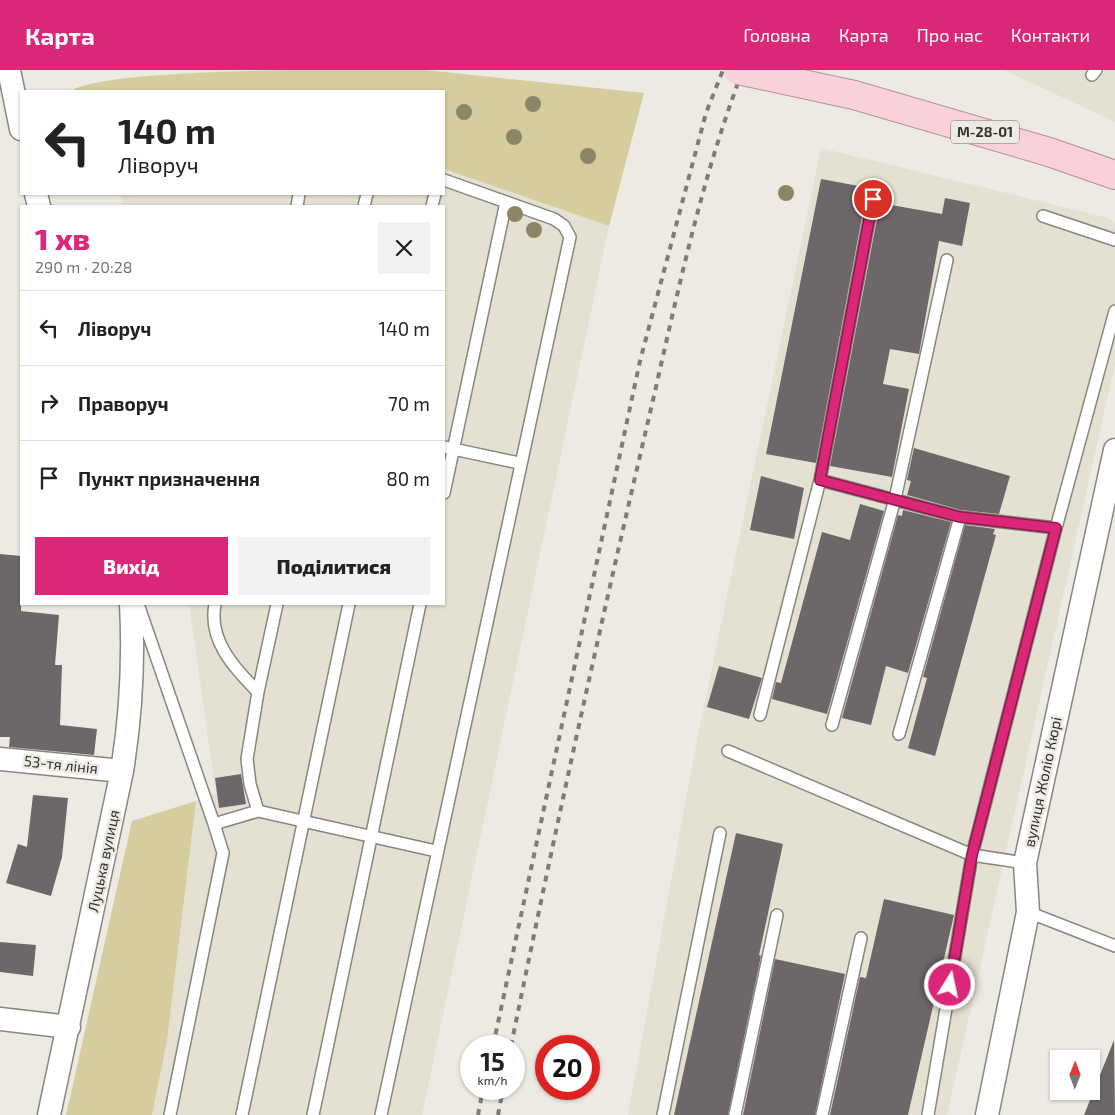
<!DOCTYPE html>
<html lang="uk">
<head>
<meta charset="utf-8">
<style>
  :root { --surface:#fff; --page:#f2f2f2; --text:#222; --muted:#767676; --line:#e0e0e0; --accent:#db2777 }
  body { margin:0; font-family:"Exo 2",sans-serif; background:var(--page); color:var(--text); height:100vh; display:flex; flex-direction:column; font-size:19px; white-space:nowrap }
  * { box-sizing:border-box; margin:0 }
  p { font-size:16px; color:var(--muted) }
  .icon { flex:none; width:28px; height:28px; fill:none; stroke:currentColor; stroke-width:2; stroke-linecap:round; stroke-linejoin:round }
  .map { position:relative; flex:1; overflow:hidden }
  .panel { position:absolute; left:20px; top:135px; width:425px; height:400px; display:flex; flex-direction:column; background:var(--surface); border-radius:0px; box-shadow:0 1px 4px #0004 }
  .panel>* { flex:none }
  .banner { position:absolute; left:20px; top:20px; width:425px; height:105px; border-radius:0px; box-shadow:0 1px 4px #0004; background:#fff; color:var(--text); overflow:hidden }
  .needle { width:32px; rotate:1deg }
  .buttons { position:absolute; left:1050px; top:980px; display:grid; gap:10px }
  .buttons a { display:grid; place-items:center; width:50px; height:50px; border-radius:0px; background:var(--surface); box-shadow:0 1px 4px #0004; font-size:25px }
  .speed { position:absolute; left:460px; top:965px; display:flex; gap:10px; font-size:25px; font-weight:700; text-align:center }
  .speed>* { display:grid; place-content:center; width:65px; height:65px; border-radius:50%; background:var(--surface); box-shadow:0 1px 4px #0004; line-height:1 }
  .speed small { font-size:12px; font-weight:400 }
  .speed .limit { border:8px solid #d22; background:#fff; color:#111 }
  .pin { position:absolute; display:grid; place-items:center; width:42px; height:42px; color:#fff; margin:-21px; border:2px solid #fff; border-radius:50%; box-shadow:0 1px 5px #0007 }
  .me { position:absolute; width:55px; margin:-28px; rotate:10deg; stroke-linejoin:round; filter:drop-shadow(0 0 4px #0008) }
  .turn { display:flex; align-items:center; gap:18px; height:105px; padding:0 15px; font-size:22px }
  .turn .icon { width:65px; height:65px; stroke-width:2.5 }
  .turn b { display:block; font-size:35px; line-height:42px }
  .round { display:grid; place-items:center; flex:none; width:52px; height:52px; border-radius:0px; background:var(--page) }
  .overview { display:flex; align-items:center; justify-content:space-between; height:85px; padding:0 15px }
  h1 { font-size:30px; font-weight:800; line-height:38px; color:var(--accent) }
  .button { display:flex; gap:10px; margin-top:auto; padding:10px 15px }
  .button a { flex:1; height:58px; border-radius:0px; background:var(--accent); color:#fff; font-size:20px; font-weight:800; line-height:58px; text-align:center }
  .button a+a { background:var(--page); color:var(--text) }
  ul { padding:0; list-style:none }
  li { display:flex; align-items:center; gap:15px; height:75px; padding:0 15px; border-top:1px solid var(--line) }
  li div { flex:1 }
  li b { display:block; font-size:19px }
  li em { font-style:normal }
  header { display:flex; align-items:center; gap:30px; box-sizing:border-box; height:70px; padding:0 25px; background:var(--accent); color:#fff }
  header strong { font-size:24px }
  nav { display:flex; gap:28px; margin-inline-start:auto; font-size:18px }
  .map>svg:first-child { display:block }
  .built { fill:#e4e1d2 }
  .green { fill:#d6cd9e }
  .building { fill:#6e676a }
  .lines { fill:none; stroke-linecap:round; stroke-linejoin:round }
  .service-casing { stroke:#87867f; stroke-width:14 }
  .minor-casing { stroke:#87867f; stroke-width:25 }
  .trunk-casing { stroke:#b29198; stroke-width:30 }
  .service { stroke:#fff; stroke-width:11 }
  .minor { stroke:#fff; stroke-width:22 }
  .trunk { stroke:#fad0da; stroke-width:28 }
  .rail { stroke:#7d7c77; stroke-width:4; stroke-dasharray:6 6; stroke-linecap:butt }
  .trunk-bridge-casing { stroke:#b29198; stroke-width:30; stroke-linecap:butt }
  .trunk-bridge { stroke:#fad0da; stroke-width:28 }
  .tree { fill:#8c8666 }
  .route-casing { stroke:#8e194d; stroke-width:12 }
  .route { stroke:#db2777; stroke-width:9 }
  .labels { text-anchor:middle; stroke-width:5; stroke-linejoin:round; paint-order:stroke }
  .shield { fill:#eceae3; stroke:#696864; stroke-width:1 }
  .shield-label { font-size:14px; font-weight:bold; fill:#31312e }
  .street-label { font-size:15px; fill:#31312e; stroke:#eceae3 }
</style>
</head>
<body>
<header>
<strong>Карта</strong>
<nav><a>Головна</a><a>Карта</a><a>Про нас</a><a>Контакти</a></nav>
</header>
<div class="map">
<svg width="1115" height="1045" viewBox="0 0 1115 1045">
  <rect width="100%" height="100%" fill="#eceae3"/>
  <path class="built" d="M1004 0H1115V52Z
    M821 78 1105 147 1115 152V294L947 1045H628L697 669Z
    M444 99 609 156 422 1045H152L167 971 196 731 216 724 189 534H444V136H122L121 124H444Z"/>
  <path class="green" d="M289 0H425L644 23 609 156 444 99V21H72C96 3 250 1 289 0Z
    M196 731 167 971 152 1045H66L132 751Z"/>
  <path class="building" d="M821 109 864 117 862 130 865 131 816 393 766 384Z
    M945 128 970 133 962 176 939 171 919 284 890 279 883 314 909 319 892 407 830 396 880 133 942 144Z
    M914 378 1010 406 999 444 961 440 907 425 911 411 907 410Z
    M761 406 804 418 794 469 750 460Z
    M860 434 884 441 827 644 772 629 776 612 781 613 822 462 850 470Z
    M903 440 951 452 908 603 886 596 871 655 842 648 898 445 902 446Z
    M965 455 995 459 993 464 996 465 935 686 908 678 927 608 923 607Z
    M0 484 21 486V541L59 545 55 595H62L60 655 97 659 94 685 9 677 10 667H0Z
    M719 596 762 608 749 649 707 637Z
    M241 704 246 734 219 738 215 708Z
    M33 725 68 728 62 787 51 826 6 813 18 774 27 777Z
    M736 763 783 774 759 885 761 886 728 1045H674Z
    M884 829 954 845 908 1045H830L860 907 866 908Z
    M0 872 36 875 33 906 0 902Z
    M775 889 845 904 815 1045H743Z
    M1114 970 1115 1045H1084Z"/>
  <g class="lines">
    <defs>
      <path id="service" d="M1092 5 1096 0
        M297 136 299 124
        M364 136 367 124
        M432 136 435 124
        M1043 146 1115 170
        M444 377 519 393
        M820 410 960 447 1056 458
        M444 423 506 132
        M138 534 214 754
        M215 534C208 570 234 598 258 622
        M760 645 820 410 873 129
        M832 655 895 429 947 190
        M899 664 960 447
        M728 681 972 785 1025 793
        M258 741 250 714 247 689 258 622 277 534
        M1028 842 1115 876
        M170 1045 223 783 214 754 258 741 436 781
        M242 1045 349 534
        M313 1045 420 534
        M381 1045 570 167 564 156 554 149 444 110
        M663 1045 720 763
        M735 1045 777 845
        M822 1045 861 868
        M928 1045 972 785 1056 458 1115 241"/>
      <path id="minor" d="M9 0 21 59
        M36 124 39 136
        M0 689 122 701
        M0 949 69 957
        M49 1045 122 701C131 645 134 590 131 534
        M987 1045 1028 842 1025 793 1115 380"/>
      <path id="trunk" d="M854 25 1049 82 1115 105"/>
    </defs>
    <use href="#service" class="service-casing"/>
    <use href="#minor" class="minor-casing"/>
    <use href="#trunk" class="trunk-casing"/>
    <use href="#service" class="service"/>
    <use href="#minor" class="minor"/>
    <use href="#trunk" class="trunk"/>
    <path class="rail" d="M493 976 640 291 706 43 723 0
      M511 976C553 770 598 565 646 360 674 241 699 113 743 0
      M478 1045 483 1019
      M498 1045 503 1019"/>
    <defs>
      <path id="trunk-bridge" d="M738 0 854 25"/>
    </defs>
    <use href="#trunk-bridge" class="trunk-bridge-casing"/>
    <use href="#trunk-bridge" class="trunk-bridge"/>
  </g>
  <g class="tree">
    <circle cx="533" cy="34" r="8"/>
    <circle cx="464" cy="42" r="8"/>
    <circle cx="514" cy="67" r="8"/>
    <circle cx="588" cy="86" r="8"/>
    <circle cx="786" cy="123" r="8"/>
    <circle cx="515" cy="144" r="8"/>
    <circle cx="534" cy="160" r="8"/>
  </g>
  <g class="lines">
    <defs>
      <path id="route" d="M873 129 820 410 960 447 1056 458 972 785 950 915"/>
    </defs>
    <use href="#route" class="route-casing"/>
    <use href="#route" class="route"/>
  </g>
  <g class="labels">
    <rect class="shield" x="951" y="50.5" width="68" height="23" rx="4"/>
    <g class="shield-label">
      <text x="985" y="67">М-28-01</text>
    </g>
    <g class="street-label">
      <text transform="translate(61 695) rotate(6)" y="5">53-тя лінія</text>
      <text transform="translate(1043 712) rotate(-78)" y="5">вулиця Жоліо Кюрі</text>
      <text transform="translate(104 791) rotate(-78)" y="5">Луцька вулиця</text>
    </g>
  </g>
</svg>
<div class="buttons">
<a><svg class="needle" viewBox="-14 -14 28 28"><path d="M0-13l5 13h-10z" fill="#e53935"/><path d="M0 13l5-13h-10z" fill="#767676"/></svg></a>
</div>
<div class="speed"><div>15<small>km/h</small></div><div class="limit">20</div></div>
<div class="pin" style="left:873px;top:129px;background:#d93025"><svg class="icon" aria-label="arrive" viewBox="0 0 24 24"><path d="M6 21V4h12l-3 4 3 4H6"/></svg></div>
<svg class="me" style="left:950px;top:915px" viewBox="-20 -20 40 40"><circle r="17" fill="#db2777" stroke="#fff" stroke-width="3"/><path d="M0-11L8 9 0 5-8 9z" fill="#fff"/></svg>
<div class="banner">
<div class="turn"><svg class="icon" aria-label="left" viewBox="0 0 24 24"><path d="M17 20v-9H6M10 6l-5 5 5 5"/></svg><div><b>140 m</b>Ліворуч</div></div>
</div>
<section class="panel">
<div class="overview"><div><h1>1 хв</h1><p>290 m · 20:28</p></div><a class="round"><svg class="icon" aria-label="close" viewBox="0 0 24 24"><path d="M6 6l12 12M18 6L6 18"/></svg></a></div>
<ul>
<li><svg class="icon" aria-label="left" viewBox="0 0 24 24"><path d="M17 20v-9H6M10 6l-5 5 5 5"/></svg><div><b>Ліворуч</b></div><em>140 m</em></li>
<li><svg class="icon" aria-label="right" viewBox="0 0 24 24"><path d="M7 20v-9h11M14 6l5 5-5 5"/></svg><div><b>Праворуч</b></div><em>70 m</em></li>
<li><svg class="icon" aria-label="arrive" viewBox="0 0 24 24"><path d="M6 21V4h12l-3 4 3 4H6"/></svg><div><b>Пункт призначення</b></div><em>80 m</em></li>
</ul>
<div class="button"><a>Вихід</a><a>Поділитися</a></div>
</section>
</div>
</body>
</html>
